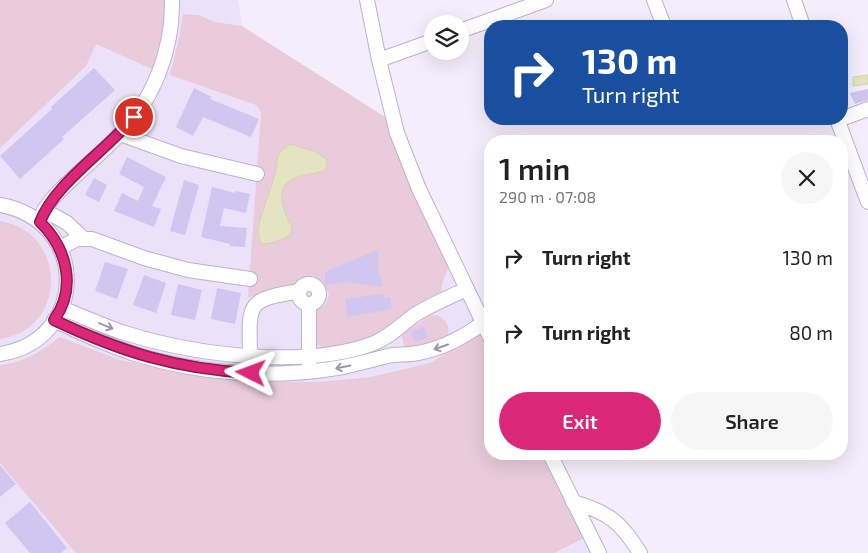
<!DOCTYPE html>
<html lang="en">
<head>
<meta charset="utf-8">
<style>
  :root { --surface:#fff; --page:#f6f6f6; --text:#222; --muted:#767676; --accent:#db2777 }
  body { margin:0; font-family:"Exo 2",sans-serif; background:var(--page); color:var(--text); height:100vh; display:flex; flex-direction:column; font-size:19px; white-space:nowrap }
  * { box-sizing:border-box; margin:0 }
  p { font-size:16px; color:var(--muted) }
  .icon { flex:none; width:28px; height:28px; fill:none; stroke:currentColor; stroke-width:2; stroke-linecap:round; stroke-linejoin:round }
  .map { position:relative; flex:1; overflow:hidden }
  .panel { position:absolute; left:484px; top:135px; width:364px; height:325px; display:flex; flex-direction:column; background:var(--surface); border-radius:20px; box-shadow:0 5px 20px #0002 }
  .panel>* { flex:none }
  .guide { position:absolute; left:484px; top:20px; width:364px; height:105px; border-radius:20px; box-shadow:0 5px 20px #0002; background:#1a4fa0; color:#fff; overflow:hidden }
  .fabs { position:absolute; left:424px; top:15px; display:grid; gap:10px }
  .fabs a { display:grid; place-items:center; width:45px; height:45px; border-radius:50%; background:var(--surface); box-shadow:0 5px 20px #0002; font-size:25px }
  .pin { position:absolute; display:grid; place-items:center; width:42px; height:42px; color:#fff; margin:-21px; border:2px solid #fff; border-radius:50%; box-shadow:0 1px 5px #0007 }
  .me { position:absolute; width:55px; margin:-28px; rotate:273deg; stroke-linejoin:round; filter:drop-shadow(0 0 4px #0008) }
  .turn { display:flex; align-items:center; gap:18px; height:105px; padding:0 15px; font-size:22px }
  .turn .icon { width:65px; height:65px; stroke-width:2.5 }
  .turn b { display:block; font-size:35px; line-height:42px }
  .round { display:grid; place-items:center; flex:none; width:52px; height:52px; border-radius:26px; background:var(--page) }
  .overview { display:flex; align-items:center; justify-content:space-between; height:85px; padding:0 15px }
  h1 { font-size:30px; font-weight:600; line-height:38px }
  .button { display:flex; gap:10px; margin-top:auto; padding:10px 15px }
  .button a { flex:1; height:58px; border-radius:30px; background:var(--accent); color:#fff; font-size:20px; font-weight:600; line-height:58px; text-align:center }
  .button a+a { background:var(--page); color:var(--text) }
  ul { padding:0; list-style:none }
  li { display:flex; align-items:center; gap:15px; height:75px; padding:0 15px }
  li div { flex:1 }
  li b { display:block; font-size:19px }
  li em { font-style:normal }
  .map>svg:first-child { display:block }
  .residential { fill:#ebe1f8 }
  .green { fill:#e9cbdb }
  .water { fill:#e4e4c2; stroke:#d4d5a9 }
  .building { fill:#d1c6ef }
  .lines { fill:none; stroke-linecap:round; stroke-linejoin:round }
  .minor-casing { stroke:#bbb2cd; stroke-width:16 }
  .minor { stroke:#fff; stroke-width:14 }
  .oneway { stroke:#9b96ad }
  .route-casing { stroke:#8e194d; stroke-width:12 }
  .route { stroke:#db2777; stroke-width:9 }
</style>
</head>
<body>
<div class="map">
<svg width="868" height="553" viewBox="0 0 868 553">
  <rect width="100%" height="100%" fill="#f4edfb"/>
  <path class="residential" d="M0 0H238L242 27 393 122 441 244 490 353V454H541L591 553H0Z"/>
  <path class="green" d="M0 0H165L166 22 152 69 96 44 86 66 0 148Z
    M183 14 198 15 215 22 242 26 393 122 450 264C445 276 440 284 442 297L400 317 368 341 329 348 317 345 315 341 317 309 326 304 329 294 321 280 313 276 304 278 295 288 248 297 261 112 256 105 170 75 179 38Z
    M0 221C68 232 68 329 0 339Z
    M437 315C448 321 451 328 446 339L432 344 405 348 401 334 430 316Z
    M480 333 490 353V454H541L584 538 554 553H76L0 463V365C27 362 39 352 60 337L120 360 193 374 269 382H321L371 377 430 363Z"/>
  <path class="water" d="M868 75V84L853 86V77Z
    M290 144 316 152 326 159 327 166 323 172C303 175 275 177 283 206 285 214 289 221 292 228L291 233C283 240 274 243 263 244L260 242 258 232 260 220 275 175 278 157 281 151Z"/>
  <path class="building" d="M94 68 115 90 62 137 64 139 20 179 0 156 52 109 51 107Z
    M194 88 212 97 210 99 259 119 251 137 203 117 193 136 176 127Z
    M868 89V100L855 104 850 93Z
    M127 157 166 177 152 206 161 209 154 227 114 211 122 193 138 201 144 187 119 174Z
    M94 178 107 185 99 202 85 195Z
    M184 180 199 185 185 235 170 231Z
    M212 187 235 193 236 191 250 194 246 213 224 208 220 226 247 228 245 247 230 246V244L201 237Z
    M378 250 379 276H381L382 287 346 282 325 285V272Z
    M105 262 128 269 117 299 95 291Z
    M144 275 166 283 156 313 133 305Z
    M178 284 202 290 195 320 171 315Z
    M217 288 241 293 235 324 211 319Z
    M383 294V298L390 297 392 309 347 317 345 299Z
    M424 327 428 338 415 342 411 332Z
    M0 465 16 484 0 497Z
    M30 502 67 548 61 553H30L5 523Z"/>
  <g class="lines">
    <defs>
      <path id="minor" d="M367 0 379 60 397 133 419 189 490 337
        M654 0 664 26
        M794 0 803 26
        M460 31 546 0
        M379 60 432 41
        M837 119 868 202
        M838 120 868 109
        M120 134 181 156 257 174
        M0 205C90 221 88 341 0 354
        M44 210 67 223 83 238
        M40 222 44 210 53 198C74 175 98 157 119 135 154 99 173 49 172 0
        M60 248 77 239H92L144 258 188 270 250 279
        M299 294a10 10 0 1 1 20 0a10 10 0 1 1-20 0Z
        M309 304V363
        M61 308C82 316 103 326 125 333 195 355 302 369 372 344 388 338 400 326 413 316 430 305 449 297 467 289
        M54 320C81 333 107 345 135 354 199 374 270 379 337 368 354 365 371 360 388 356 396 354 403 355 411 354 438 351 461 339 483 323
        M250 355C249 302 246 300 300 291
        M550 454 599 553
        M573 502C608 512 621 522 640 553"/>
    </defs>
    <use href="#minor" class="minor-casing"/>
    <use href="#minor" class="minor"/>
  </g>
  <defs><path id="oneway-shaft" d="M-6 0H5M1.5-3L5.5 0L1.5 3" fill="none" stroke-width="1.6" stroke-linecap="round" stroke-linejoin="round" transform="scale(1.25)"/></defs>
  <g class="oneway">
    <use href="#oneway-shaft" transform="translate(106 326) rotate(22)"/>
    <use href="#oneway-shaft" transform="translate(441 347) rotate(161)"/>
    <use href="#oneway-shaft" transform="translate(343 367) rotate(169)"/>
  </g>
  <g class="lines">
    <defs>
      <path id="route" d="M134 117C106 151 55 183 40 222 67 248 77 288 54 320 121 352 176 369 251 373"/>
    </defs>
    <use href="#route" class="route-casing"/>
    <use href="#route" class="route"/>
  </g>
</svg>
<div class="fabs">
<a><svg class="icon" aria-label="layers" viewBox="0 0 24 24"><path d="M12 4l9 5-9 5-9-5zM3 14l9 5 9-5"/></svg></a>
</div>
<div class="pin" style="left:134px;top:117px;background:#d93025"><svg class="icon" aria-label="arrive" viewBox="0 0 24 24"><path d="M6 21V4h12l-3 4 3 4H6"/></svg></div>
<svg class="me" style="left:251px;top:373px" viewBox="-20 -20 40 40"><path d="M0-17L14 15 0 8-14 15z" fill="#db2777" stroke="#fff" stroke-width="4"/></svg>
<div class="guide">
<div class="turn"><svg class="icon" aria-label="right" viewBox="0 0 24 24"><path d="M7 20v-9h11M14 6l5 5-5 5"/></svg><div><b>130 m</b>Turn right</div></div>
</div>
<section class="panel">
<div class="overview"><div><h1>1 min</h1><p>290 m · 07:08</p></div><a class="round"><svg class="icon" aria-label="close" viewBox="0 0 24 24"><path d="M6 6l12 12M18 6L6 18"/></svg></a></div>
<ul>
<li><svg class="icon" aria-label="right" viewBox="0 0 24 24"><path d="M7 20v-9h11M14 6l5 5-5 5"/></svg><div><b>Turn right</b></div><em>130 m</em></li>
<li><svg class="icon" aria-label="right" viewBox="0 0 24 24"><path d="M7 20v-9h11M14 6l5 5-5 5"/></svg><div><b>Turn right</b></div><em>80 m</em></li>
</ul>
<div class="button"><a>Exit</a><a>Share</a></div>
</section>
</div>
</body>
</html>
